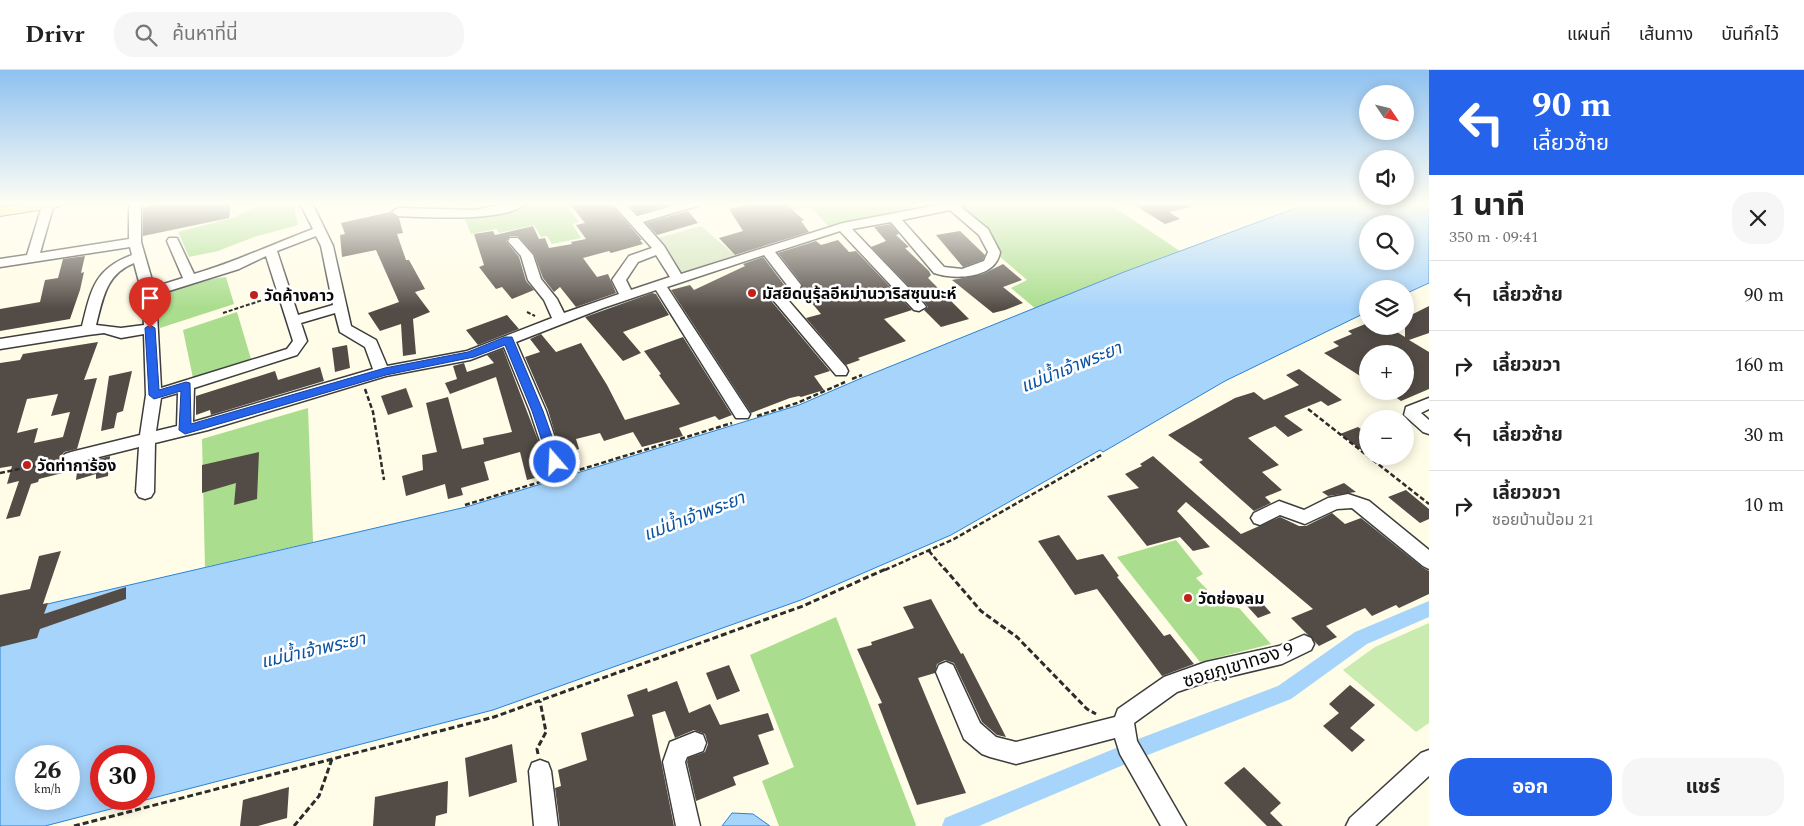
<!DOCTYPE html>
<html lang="th">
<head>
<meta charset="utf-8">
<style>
  :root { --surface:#fff; --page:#f6f6f6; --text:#222; --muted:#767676; --line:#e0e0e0; --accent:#2563eb }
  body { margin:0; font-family:Spectral,"Noto Sans Thai",serif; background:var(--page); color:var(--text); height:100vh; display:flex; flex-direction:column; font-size:19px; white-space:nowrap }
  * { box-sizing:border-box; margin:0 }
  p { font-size:16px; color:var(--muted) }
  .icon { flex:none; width:28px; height:28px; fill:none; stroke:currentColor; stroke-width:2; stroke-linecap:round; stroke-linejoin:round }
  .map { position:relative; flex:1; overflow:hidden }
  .drawer { display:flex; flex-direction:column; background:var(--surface); width:375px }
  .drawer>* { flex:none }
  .hud { background:#2563eb; color:#fff; overflow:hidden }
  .needle { width:32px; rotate:125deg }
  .fabs { position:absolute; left:1359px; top:15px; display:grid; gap:10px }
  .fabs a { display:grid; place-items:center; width:55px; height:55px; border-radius:50%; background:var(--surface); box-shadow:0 2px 12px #0003; font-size:25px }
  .speed { position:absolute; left:15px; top:675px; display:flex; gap:10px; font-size:25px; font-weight:700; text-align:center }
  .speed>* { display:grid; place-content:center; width:65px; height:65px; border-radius:50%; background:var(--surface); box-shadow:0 2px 12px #0003; line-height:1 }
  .speed small { font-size:12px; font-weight:400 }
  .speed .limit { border:8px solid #d22; background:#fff; color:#111 }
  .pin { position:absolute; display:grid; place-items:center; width:42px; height:42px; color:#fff; margin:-51px -21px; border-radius:50% 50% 50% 0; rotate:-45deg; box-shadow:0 0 5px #0007 }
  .pin .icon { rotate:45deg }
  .me { position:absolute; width:55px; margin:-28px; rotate:341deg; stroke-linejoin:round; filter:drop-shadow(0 0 4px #0008) }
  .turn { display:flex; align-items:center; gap:18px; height:105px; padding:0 20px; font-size:22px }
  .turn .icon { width:65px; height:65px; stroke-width:2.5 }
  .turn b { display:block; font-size:35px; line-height:42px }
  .round { display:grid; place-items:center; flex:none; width:52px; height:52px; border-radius:20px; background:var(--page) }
  .summary { display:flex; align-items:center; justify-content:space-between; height:85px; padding:0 20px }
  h1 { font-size:30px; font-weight:700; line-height:38px }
  .cta { display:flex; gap:10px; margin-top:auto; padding:10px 20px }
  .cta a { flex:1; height:58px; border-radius:20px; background:var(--accent); color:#fff; font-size:20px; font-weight:700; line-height:58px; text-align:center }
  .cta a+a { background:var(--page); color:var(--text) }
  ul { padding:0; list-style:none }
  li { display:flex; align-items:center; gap:15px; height:70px; padding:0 20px; border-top:1px solid var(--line) }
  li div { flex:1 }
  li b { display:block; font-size:19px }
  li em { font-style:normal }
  header { display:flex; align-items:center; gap:30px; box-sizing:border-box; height:70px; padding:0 25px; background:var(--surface); border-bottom:1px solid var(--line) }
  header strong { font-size:24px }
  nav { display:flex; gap:28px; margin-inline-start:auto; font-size:18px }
  .search { width:350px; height:45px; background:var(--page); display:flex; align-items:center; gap:12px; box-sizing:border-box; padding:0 18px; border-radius:20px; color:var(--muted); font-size:19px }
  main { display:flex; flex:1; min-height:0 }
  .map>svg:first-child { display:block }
  .green { fill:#c9ebaf }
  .forest { fill:#aadd8d }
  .cemetery { fill:#d0e1b8 }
  .water { fill:#a7d4fb; stroke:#2982d7; fill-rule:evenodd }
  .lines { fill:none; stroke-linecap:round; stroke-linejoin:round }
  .canal { fill:#a7d4fb; fill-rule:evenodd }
  .building { fill:#534c46; fill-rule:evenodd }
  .minor-casing { stroke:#3d3d3d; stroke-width:3 }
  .major-casing { stroke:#1b1b1b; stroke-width:2 }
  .path-far2 { stroke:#2c2c2c; stroke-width:2; stroke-dasharray:4 2; stroke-linecap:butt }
  .path-far1 { stroke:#2c2c2c; stroke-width:2.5; stroke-dasharray:5 2.5; stroke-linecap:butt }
  .path { stroke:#2c2c2c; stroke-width:3; stroke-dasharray:6 3; stroke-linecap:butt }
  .minor { fill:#fff; fill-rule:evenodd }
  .major { fill:#ffe557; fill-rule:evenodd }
  .route { fill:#2563eb; stroke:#184099 }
  .poi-dot { fill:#c2201a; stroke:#fff; stroke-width:2 }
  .labels { text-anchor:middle; stroke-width:5; stroke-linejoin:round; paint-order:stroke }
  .poi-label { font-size:16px; font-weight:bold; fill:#0a0a0a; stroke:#fff; text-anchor:start }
  .water-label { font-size:18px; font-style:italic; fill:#0c54a3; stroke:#fff }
  .near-street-label { font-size:19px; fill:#0a0a0a; stroke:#fff }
</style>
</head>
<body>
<header>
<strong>Drivr</strong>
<div class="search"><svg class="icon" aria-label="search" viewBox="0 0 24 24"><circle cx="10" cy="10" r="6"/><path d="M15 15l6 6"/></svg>ค้นหาที่นี่</div>
<nav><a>แผนที่</a><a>เส้นทาง</a><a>บันทึกไว้</a></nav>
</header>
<main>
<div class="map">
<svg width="1429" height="756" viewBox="0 0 1429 756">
  <rect width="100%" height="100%" fill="#fffce7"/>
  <path class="green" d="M1429 553V653L1416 662 1343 600 1375 577Z"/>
  <path class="forest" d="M266 133H293L298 155 254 167 218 181 189 187 178 162 232 148Z
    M530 133H564L579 152 572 154 581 168 552 174 547 166 541 167 534 155 499 163 496 159 471 164 464 147C488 146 507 143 530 133Z
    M750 133H904L913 142 830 158 810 136 762 150Z
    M974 133H1108L1180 181 1036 239 1011 218 1027 210 998 185 960 139Z
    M226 207 234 234 160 258 153 228C177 218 200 210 226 207Z
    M237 242 251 289 193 308 183 260Z
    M308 338 313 472 205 497 202 369Z
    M1176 470 1203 504 1196 508 1223 536 1239 538 1271 574 1200 592 1117 487Z
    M836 547 916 755 915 756H779L762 711 794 697 750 585Z"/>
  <path class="cemetery" d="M701 156 737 187 681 202 676 200 658 168Z"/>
  <path class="water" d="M1309 133H1429V213L1405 224V219H1368L1367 242 1225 311 1103 382 1100 380 951 465 801 530 493 640 45 756H0V545L466 437 799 335 864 307 1124 202ZM1368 154H1405V191H1368ZM26 686H69V729H26ZM101 686H144V729H101Z
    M732 743 753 744 770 756H722Z"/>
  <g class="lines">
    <path class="canal" d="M0 133H21L16 136 0 138Z
      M1429 531V547L1367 574 1291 629 1140 688 1133 685 1130 678 1133 671 1278 616 1355 562Z
      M1121 676 1128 679 1131 686 1128 693 979 756H942L945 748Z"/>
  </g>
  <path class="building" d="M161 133H231L229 148 143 166V138Z
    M569 133H610L642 170H640L643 174 611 183 609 181 583 188 597 207 608 204 616 223 576 237 560 217 554 222 543 208 534 184 518 166H510L506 171 519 187 526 211 534 220 512 229 502 217 496 219 479 197 484 195 474 164 493 161 495 165 533 156 539 169 545 168 549 178 572 174 571 172 586 169 576 155 585 153Z
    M637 133H676L638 144 629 135Z
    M755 133H784L804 150 801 151 809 162 735 185 719 168 743 161 729 139Z
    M1131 133H1190L1191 137 1169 142 1180 149 1165 154Z
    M688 141 698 153 657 165 646 153Z
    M390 142 399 148 403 163 397 164 406 190H409L425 219 415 222 430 242 413 249 416 284 403 286 401 254 380 261 368 243 399 232 376 180 342 187 340 165 345 164 341 153Z
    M891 154 899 164 896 165 909 177 905 178 929 201 931 205 928 208 969 249 941 257 924 240 928 237 925 233 871 177 886 171 874 157Z
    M960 161 985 185 983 190 963 197 936 165Z
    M838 170 849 182 856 181 912 240 884 249 906 271 858 288 860 290 846 295 806 248 821 244 801 220 802 214 778 183 816 171 821 175Z
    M85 186 81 203 84 202 80 220 70 249 0 261V239L40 232 45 210 58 208 63 189Z
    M763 187 785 216 768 227 830 301 814 306 824 320 801 327 799 326 790 328 751 343 671 220 690 215 694 220 745 196 743 194Z
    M1003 194 1022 210 1003 217 1023 233 1005 240 993 243 952 210 983 204Z
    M652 223 656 224 669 245 623 262 641 283 623 291 585 247Z
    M1429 236V263L1409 270 1429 282V319L1401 331 1391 324 1396 321H1405V284H1368V311L1324 283 1339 276 1333 272 1352 264 1348 261 1368 253V256H1387L1405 267V239L1413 244Z
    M507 245 519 259 478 275 466 260Z
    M541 264 556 282 581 273 607 315 625 350 680 334 659 305 661 304 644 281 683 267 732 345 719 350 715 346 679 358 683 366 642 377 633 362 604 371 600 363 576 369 579 379 576 380 580 389 564 394 548 340 525 287 540 282 530 269Z
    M98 272 84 310 97 308 77 379 64 382 61 387 64 394 72 396 70 401 39 409 38 412 31 414 20 446 6 449 19 411 7 414 12 396 0 398V293L20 290 23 284ZM58 324 51 346 70 342 63 367 34 373 38 358 17 363 27 329Z
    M347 275 350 298 335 302 332 278Z
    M503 279 551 404 527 410 520 382 484 392 489 410 461 418 463 425 448 429 445 414 406 426 402 406 423 400 422 385 437 382 426 333 448 327 462 379 484 374 483 368 512 362 496 307 450 324 445 313 457 309 453 296 464 293 467 302 494 293 487 285Z
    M320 297 324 311 211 345 210 340 196 345V326L275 301 278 310Z
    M1299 299 1342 330 1328 336 1321 331 1284 346 1303 360 1288 367 1275 356 1248 368 1279 395 1262 402 1282 420 1265 427 1271 433 1254 441 1199 392 1203 390 1168 365 1235 328 1254 322 1264 330 1299 315 1286 305Z
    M132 301 123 341 117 343 114 358 101 361 109 306Z
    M406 318 413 337 388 345 381 326Z
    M1358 357 1368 364V385L1340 364Z
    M259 382 257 429 234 435 236 413 202 423V395Z
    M110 386 108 406 96 409V404L76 410 78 394Z
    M1153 386 1241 464 1280 447 1299 456H1306L1332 443 1345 454 1361 448 1422 497 1429 501V524L1399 538 1396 535 1372 546 1365 538 1326 556 1337 567 1319 576 1291 548 1313 539 1186 432 1177 441 1210 477 1193 481 1180 467 1147 476 1107 426 1139 418 1125 404 1142 396 1140 394Z
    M1344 413 1356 422 1328 426 1322 422Z
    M1406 420 1429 439V449L1420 453 1388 427Z
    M1059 465 1077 490 1103 484 1119 506 1117 507 1164 566 1170 564 1194 594 1162 606 1097 519 1075 525 1038 471Z
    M61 481 43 534 48 533 44 544 126 517V529L40 559 37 568 0 577V525L30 519 39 486Z
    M1253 523 1271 543 1258 548 1239 527Z
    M931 529 961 584 963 583 1006 667 997 665 982 652 954 593 945 590 937 594 935 603 918 608 966 723 917 735 878 634 882 633 857 579 872 575 871 572 914 558 903 537Z
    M729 595 740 621 717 630 706 603Z
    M677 611 689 643 710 634 720 655 768 643 774 660 758 665 769 694 733 707 736 715 696 731 687 692 688 688 705 682 708 674 705 664 694 660 675 668 665 641 652 645 674 756H560L555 718 561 716 558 700 587 690 581 663 634 646 627 625 647 618 648 622Z
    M1350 615 1375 635 1350 658 1365 670 1352 682 1323 656 1339 643 1329 634Z
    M512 674 517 712 469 727 465 688Z
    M1244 697 1281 733 1270 743 1283 756H1267L1224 713Z
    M448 711 447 743 436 746 435 756H373L375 727Z
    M289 717 287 748 258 756H240L243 730Z"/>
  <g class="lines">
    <defs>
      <path id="minor" d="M43 133 54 134 40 183 129 169V133H141V172L154 217 183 208 167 171 169 168H177L194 204C235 192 273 174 313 159L300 133H312L333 176 351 256 376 270 387 296 467 281 552 248 544 230 528 210 521 186 508 171 510 168H518L533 185 541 209 557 229 564 243 619 224 612 210 629 186 652 178 612 133H625L637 146 683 133H702L700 135 643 152 664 176 681 204 843 153 948 133H968L961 137 988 159 1000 182C996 209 954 210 934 203L891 152 852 159 924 234 926 237 919 241 914 240 840 161 775 182 801 215 798 224 788 228V230L846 297 848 301 846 305H836L774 231 776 223 787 219V215L764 185 667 217 750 344 748 348H736L656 220 603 238 516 272 546 341 563 392 561 396 555 398 549 396 547 392 530 341 504 277 470 290 386 306 208 360 155 373 154 422 151 427 145 429 139 427 136 422 139 377 71 394 65 392 63 388 65 384 71 382 140 365 146 325 144 264 121 268 104 263 88 265 0 279V269L82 256C91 220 94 199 132 185L130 177 0 197V189L27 185ZM950 140 979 165 988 182 984 191 962 199 944 197 902 150ZM316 166 321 176 333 235 298 245 277 181ZM656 185 670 207 631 220 626 210 638 192ZM266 186 293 271 287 279 161 318 156 225 239 199ZM134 193 142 223 144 255 121 258 96 255C103 228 106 204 134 193ZM335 243 340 262 365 277 373 299 193 352 194 318 297 285 307 271 301 253ZM178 323 177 356 156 361 161 328Z
        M509 133H526C507 153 425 147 398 146L392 142 398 138 475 140Z
        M1429 328V339L1421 343 1429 350V364L1423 362 1404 345 1406 337Z
        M1348 424 1369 431 1429 480V499L1423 496 1352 438 1337 439 1305 454 1280 445 1260 455 1254 453 1251 448 1254 443 1279 431 1304 440 1328 428Z
        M1304 565 1311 568 1314 574 1311 580 1282 594 1206 612 1177 622 1134 653 1137 671 1186 756H1161L1120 684 1115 668 1016 694 990 687 982 684 964 669 936 602 939 595 946 592 953 595 980 653 996 667 1016 672 1115 647 1118 639 1164 607 1206 592 1279 576Z
        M695 662 703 665 706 673 703 681 687 687 685 692 700 756H676L663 692 670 672Z
        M1429 680V706L1375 756H1346L1350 748 1421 683Z
        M540 690 548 693 551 701 558 756H534L529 701 532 693Z"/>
      <path id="major" d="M30 133H65L58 137 0 146V138Z"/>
    </defs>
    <use href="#minor" class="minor-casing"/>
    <use href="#major" class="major-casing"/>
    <path class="path-far2" d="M527 242 535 246
      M223 243 272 227"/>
    <path class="path-far1" d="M852 309 862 305
      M365 319 373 342 384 410
      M1308 339 1429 434
      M757 346 797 333 845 312
      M0 403 57 391
      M465 435 732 353
      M929 481 945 500
      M885 500 954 469 1103 384"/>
    <path class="path" d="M944 498 981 541 1017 567 1087 639 1096 644
      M538 684 537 679 546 662 540 631
      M74 756 494 647 803 536 888 498
      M294 756 319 726 332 689"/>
    <use href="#minor" class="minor"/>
    <use href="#major" class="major"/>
  </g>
  <linearGradient id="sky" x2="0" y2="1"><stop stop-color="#8ec1f0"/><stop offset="0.56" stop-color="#fffef4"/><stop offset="1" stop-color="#fffef4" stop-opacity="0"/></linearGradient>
  <rect width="1429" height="239" fill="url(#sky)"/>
  <path class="route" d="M150 255 155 258 159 320 186 312 190 313 191 354 385 298 468 282 505 267H512L543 341 561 392 555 396 549 392 532 341 505 275 474 287 386 305 185 364 179 360 181 321 154 329 149 325 145 258Z"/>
  <g class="poi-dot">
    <circle cx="752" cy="223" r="5"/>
    <circle cx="254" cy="225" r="5"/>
    <circle cx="27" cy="395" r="5"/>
    <circle cx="1188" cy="528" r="5"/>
  </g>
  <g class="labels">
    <g class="poi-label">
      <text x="762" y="229">มัสยิดนูรุ้ลอีหม่านวาริสซุนนะห์</text>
      <text x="264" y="231">วัดค้างคาว</text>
      <text x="37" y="401">วัดท่าการ้อง</text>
      <text x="1198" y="534">วัดช่องลม</text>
    </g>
    <g class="water-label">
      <text transform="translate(1071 297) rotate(-22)" y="6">แม่น้ำเจ้าพระยา</text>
      <text transform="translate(694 446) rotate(-21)" y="6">แม่น้ำเจ้าพระยา</text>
      <text transform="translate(313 580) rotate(-13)" y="6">แม่น้ำเจ้าพระยา</text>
    </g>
    <g class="near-street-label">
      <text transform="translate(1238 594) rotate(-17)" y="7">ซอยภูเขาทอง 9</text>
    </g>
  </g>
</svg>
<div class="fabs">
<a><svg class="needle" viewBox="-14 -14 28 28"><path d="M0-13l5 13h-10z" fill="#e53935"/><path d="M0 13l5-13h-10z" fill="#767676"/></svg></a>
<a><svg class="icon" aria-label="sound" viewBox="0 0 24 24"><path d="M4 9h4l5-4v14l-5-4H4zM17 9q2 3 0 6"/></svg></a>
<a><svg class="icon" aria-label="search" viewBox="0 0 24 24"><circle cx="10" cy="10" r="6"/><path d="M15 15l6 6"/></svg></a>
<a><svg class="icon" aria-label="layers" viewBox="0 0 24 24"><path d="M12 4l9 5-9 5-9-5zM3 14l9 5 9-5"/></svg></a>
<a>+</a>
<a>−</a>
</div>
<div class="speed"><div>26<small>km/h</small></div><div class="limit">30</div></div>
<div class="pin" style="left:150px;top:258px;background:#d93025"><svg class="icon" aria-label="arrive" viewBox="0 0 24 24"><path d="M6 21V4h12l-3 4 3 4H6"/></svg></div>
<svg class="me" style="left:555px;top:392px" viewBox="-20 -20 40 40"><circle r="17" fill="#2563eb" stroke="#fff" stroke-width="3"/><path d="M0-11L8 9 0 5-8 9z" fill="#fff"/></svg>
</div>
<section class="drawer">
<div class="hud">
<div class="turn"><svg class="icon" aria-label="left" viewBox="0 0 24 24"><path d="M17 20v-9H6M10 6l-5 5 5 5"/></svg><div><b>90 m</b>เลี้ยวซ้าย</div></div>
</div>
<div class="summary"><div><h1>1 นาที</h1><p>350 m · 09:41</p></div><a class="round"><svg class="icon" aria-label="close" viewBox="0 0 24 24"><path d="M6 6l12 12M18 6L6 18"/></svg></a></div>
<ul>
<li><svg class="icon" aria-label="left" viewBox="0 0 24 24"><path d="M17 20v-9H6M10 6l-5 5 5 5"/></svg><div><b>เลี้ยวซ้าย</b></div><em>90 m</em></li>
<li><svg class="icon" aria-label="right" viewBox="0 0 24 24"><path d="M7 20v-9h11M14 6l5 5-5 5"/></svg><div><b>เลี้ยวขวา</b></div><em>160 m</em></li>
<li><svg class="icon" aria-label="left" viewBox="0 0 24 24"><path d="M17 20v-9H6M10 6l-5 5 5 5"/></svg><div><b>เลี้ยวซ้าย</b></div><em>30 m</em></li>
<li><svg class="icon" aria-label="right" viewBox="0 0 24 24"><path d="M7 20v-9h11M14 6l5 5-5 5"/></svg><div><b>เลี้ยวขวา</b><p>ซอยบ้านป้อม 21</p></div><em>10 m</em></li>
</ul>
<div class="cta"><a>ออก</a><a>แชร์</a></div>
</section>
</main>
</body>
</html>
